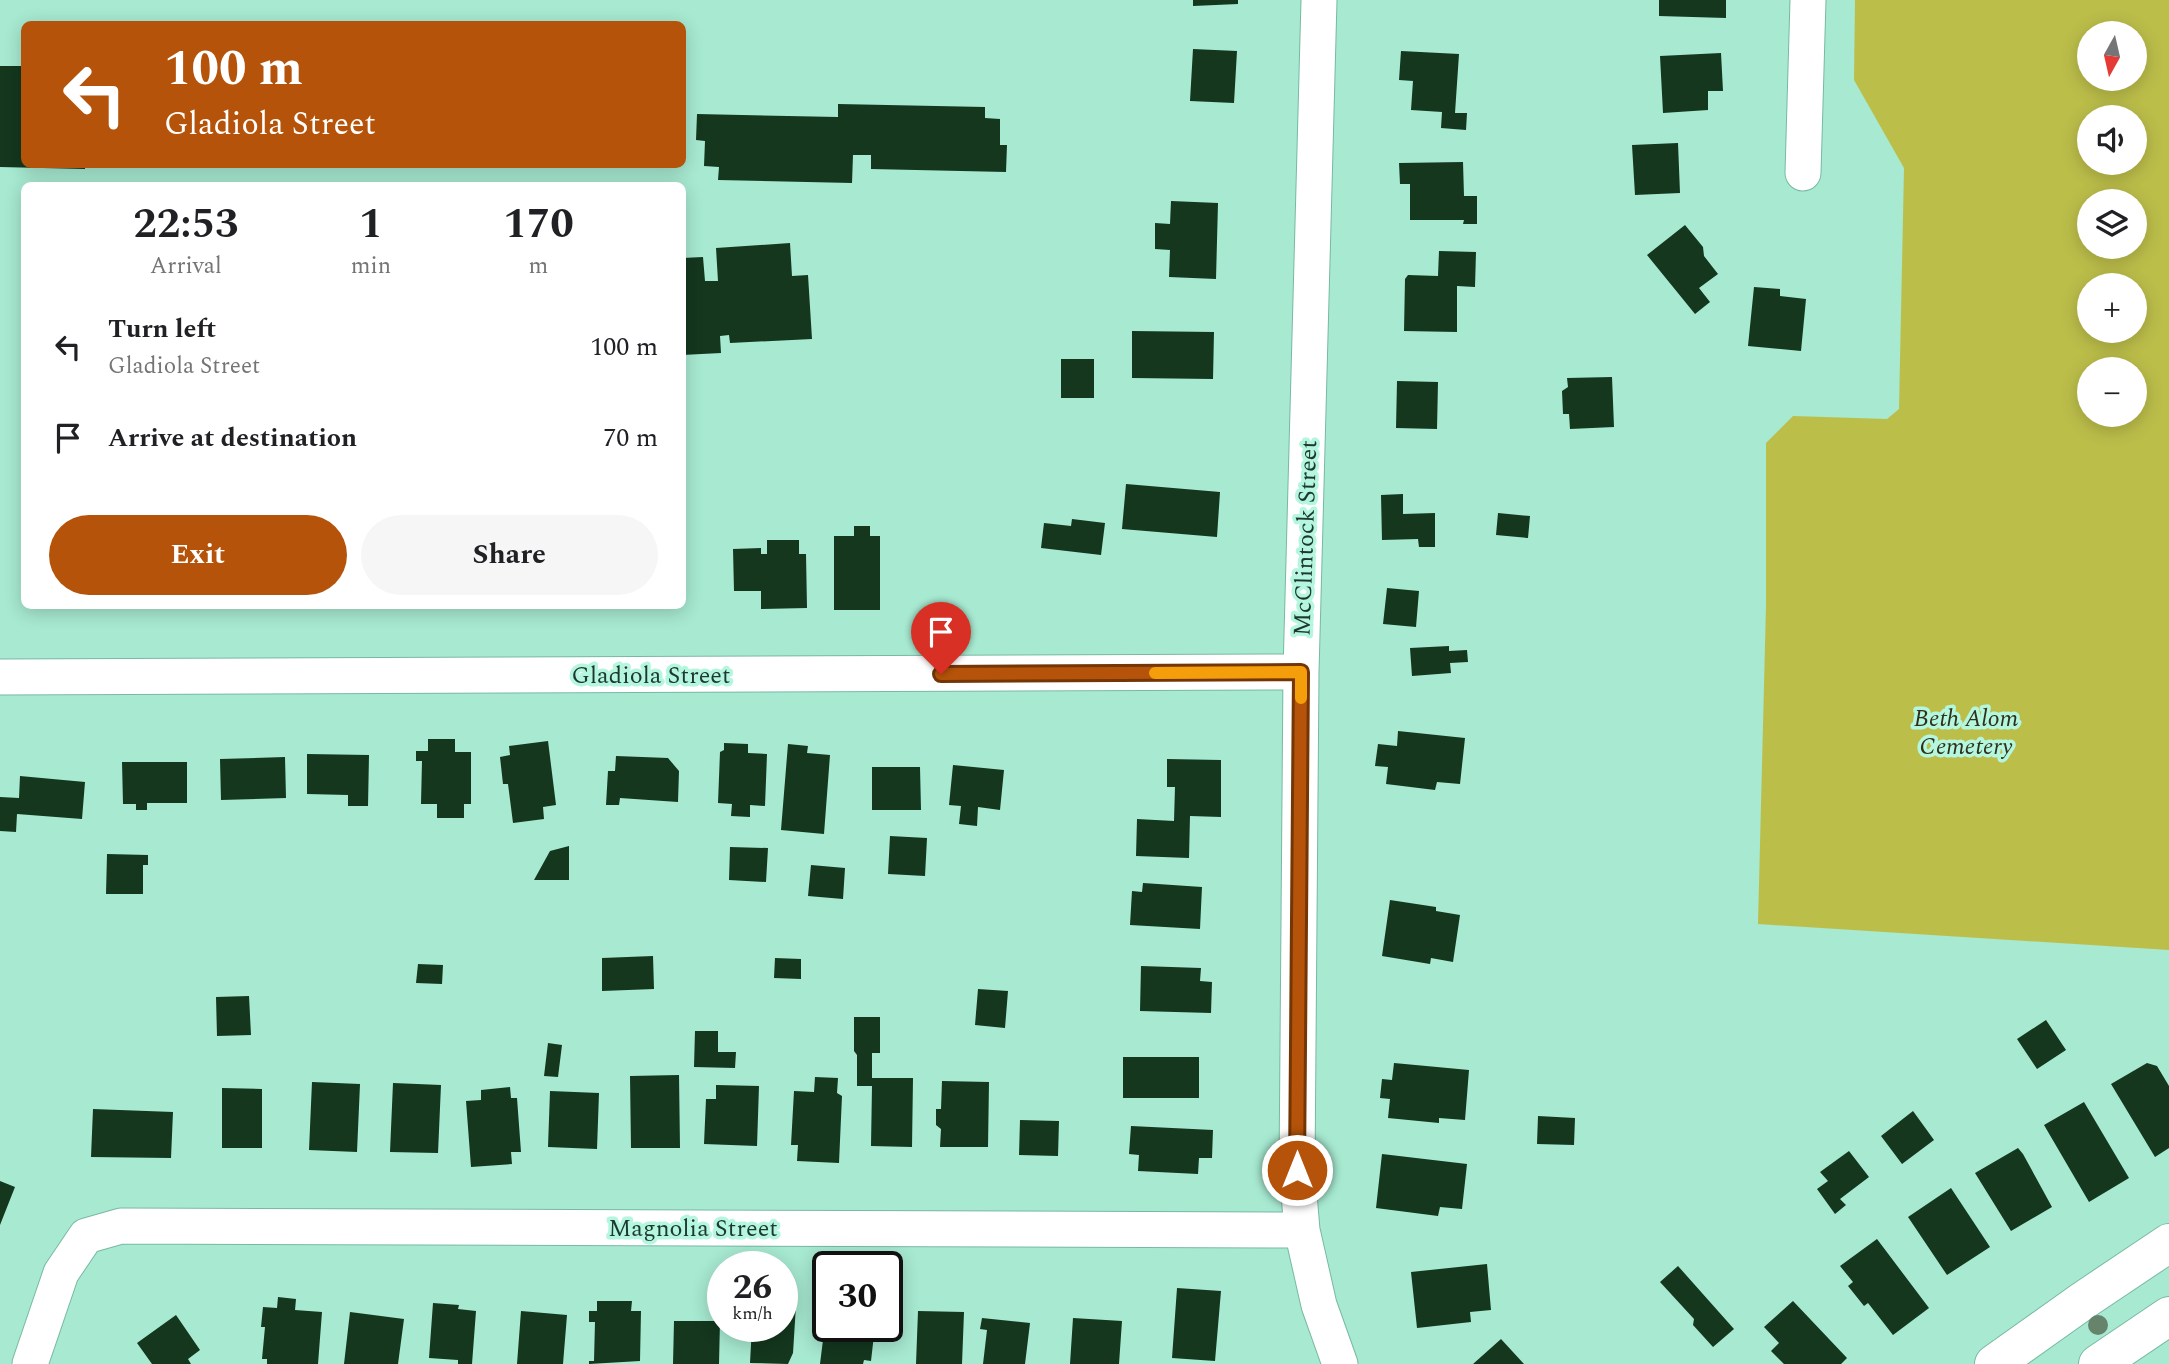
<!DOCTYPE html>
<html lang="en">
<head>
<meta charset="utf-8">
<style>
  :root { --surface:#fff; --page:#f6f6f6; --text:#202124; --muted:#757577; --accent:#b45309 }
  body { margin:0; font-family:Spectral,serif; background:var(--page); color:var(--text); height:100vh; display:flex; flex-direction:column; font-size:26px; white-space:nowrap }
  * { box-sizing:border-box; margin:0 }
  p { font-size:23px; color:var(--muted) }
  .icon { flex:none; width:38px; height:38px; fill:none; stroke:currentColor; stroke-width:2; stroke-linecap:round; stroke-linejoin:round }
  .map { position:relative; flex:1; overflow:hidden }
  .panel { position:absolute; left:21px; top:182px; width:665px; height:427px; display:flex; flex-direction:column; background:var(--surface); border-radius:10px; box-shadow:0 4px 18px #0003 }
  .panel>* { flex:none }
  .top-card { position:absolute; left:21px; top:21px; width:665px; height:147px; border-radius:10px; box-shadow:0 4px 18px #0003; background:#b45309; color:#fff; overflow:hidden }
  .needle { width:46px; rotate:188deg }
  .buttons { position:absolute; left:2077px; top:21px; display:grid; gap:14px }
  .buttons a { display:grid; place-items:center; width:70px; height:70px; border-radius:50%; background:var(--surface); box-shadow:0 4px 18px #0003; font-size:35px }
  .speed { position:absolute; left:707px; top:1251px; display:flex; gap:14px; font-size:35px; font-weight:700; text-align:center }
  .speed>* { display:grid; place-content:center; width:91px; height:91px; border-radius:50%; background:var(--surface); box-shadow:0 4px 18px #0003; line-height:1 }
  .speed small { font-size:18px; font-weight:400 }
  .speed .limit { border:4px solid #111; border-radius:10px; background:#fff; color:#111 }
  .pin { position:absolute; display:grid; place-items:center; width:60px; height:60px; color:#fff; margin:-72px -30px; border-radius:50% 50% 50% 0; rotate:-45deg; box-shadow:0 0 7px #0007 }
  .pin .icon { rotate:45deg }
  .me { position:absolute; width:77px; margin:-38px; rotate:0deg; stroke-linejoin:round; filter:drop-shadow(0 0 5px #0008) }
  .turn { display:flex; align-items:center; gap:24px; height:147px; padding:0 28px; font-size:32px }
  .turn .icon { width:91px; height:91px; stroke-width:2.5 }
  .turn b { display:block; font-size:49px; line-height:60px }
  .eta { display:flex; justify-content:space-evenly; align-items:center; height:119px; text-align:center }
  .eta b { font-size:42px; font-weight:700; line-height:49px }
  .primary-button { display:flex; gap:14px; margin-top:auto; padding:14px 28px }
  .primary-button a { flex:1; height:80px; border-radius:42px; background:var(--accent); color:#fff; font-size:28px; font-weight:700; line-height:80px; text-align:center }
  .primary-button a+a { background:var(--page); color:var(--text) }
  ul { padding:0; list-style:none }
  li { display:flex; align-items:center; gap:21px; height:91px; padding:0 28px }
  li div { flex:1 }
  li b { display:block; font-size:26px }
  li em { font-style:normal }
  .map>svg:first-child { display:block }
  .green { fill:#bcbe4a; fill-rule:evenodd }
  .building { fill:#14371e }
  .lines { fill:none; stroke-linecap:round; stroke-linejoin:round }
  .minor-casing { stroke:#78b9a2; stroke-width:37 }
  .tertiary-casing { stroke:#78b9a2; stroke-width:40 }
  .minor { stroke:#fff; stroke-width:35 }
  .tertiary { stroke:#fff; stroke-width:38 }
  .tree { fill:#66836c }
  .route-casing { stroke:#753606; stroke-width:18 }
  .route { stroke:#b45309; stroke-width:12 }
  .slow { stroke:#f59e0b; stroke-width:12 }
  .labels { text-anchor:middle; stroke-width:7; stroke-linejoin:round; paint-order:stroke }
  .street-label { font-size:24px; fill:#1d382f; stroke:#b4f6de }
  .park-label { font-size:24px; font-style:italic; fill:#30301a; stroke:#b4f6de }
</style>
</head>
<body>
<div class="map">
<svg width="2169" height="1364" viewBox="0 0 2169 1364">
  <rect width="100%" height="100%" fill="#a7e9d1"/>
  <path class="green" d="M1855 0H2169V950L1758 924 1766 606V443L1793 416 1887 419 1899 409 1904 168 1854 80ZM2090 33H2135V79H2090ZM2135 117V163H2090V117ZM2135 201V247H2090V201ZM2090 285H2135V331H2090ZM2090 369H2135V415H2090Z"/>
  <path class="building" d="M1193 0H1238V4L1193 6Z
    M1659 0H1726V18L1659 16Z
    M1193 49 1237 51 1234 103 1190 101Z
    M1401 51 1459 54 1455 113H1467L1466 130 1441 128 1442 112 1411 110 1413 81 1399 80Z
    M1721 53 1723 91H1708V110L1663 113 1660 56Z
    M0 66H24V164H85V169L0 167Z
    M838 104 985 107V118L1000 119V145H1007L1006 172 871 169V155H853L852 183 718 180 719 167 704 166 705 141 696 140 697 114 838 117Z
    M1678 143 1680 193 1635 195 1632 145Z
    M1463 162 1464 196H1477V224H1463L1464 220H1410V184H1400L1399 163Z
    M1171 201 1218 203 1216 279 1169 277 1170 250 1155 249V223L1170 224Z
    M1685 225 1703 247 1704 256 1718 274 1699 288 1710 302 1695 314 1647 255Z
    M790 243 792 276 808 275 812 339 730 343 729 335 720 336 721 353 682 355V258L703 257 705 281H718L716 248Z
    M1439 251 1476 252 1475 287 1457 286V332L1404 331 1405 279 1408 275 1438 276Z
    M1754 287 1780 289V296L1806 299 1801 351 1748 346Z
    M1132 331 1214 332 1213 379 1132 378Z
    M1061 359H1094V398H1061Z
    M1612 377 1614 427 1570 429 1569 414H1563L1562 391 1568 387 1567 378Z
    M1397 381 1438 382 1437 429 1396 428Z
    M1126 484 1220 492 1217 537 1122 529Z
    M1403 494V514L1435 513V547H1419L1418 539 1382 540 1381 495Z
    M1498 513 1530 516 1528 538 1496 535Z
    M1072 519 1105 523 1101 555 1041 548 1044 523 1071 526Z
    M854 526H870V536H880V610H834V536H854Z
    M767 540H799V554H806L807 608 761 609V591H734L733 549 761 548V554H767Z
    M1387 588 1419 591 1416 627 1383 624Z
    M1449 646V651L1467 650 1468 662 1450 663 1451 673 1412 676 1410 648Z
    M1398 731 1465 738 1460 784 1437 782 1435 790 1386 784 1388 767 1375 766 1378 744 1397 746Z
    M428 739H455V752H471V804H464V818H437V804H421L422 761H416V751H428Z
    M548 741 556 805 543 807 544 819 513 823 508 784H503L500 757 510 755 509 746Z
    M724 743 748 744V753L767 754 765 806 750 805V817L731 816 732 804 718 803 720 752 724 750Z
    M788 744 808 746 807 753 830 755 824 834 781 830Z
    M307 754 369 755 368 806H348V795L307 794Z
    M616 756 668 758 679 771 678 802 620 798 619 805H606L608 771H615Z
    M285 757 286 798 221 800 220 759Z
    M1167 759 1221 760V817L1190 816 1189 858 1136 856 1137 819 1174 821 1175 787H1167Z
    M122 762H187V803H147V810H136V804H123Z
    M953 765 1004 770 1000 810 978 807 977 826 959 824 961 806 949 805Z
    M872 767H920L921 810H872Z
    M20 776 85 782 82 819 17 814 16 832 0 831V797L19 798Z
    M890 836 927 838 925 876 888 874Z
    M569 846V880H534L550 851Z
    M730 847 768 848 766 882 729 880Z
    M107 854 148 855V865H143V894H106Z
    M811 865 845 868 843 899 808 896Z
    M1143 883 1202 887 1200 929 1130 925 1132 891 1142 892Z
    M1390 900 1436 907V911L1460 915 1453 962 1431 958 1430 964 1382 956Z
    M653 956 654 989 602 991V958Z
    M775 958 801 959V979L774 978Z
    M418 964 443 965 442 984 416 983Z
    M1141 966 1201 968 1200 981 1212 982 1211 1013 1140 1011Z
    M978 989 1008 991 1005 1028 975 1025Z
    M249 996 251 1035 217 1036 216 997Z
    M854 1017H880V1053H872V1078H913L912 1147 871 1146 872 1086H857V1055L854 1051Z
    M2046 1020 2066 1050 2037 1069 2017 1039Z
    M695 1031H718V1052H736L735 1068 694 1067Z
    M548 1043 562 1045 558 1077 544 1076Z
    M1123 1057H1199V1098H1123Z
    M1394 1063 1469 1070 1465 1120 1439 1118V1123L1388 1118 1390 1099 1380 1098 1382 1079 1392 1080Z
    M2147 1063 2157 1066 2169 1086V1148L2155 1157 2111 1084Z
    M679 1075 680 1148H631L630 1076Z
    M815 1077 838 1078 837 1093 842 1096 839 1163 797 1161 798 1145H791L794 1091 814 1092Z
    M942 1081 989 1082 988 1147H940L941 1129 936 1125V1109H941Z
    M312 1082 360 1084 357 1152 309 1150Z
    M393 1083 441 1085 438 1153 390 1152Z
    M716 1085 759 1086 757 1146 704 1144 706 1099H716Z
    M510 1087 511 1098H517L521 1152H511L512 1164 471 1167 466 1101 481 1100V1090Z
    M222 1088 262 1089V1148H222Z
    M550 1091 599 1093 597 1149 548 1147Z
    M2084 1102 2129 1178 2089 1202 2044 1125Z
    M93 1109 173 1112 171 1158 91 1157Z
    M1913 1111 1934 1140 1902 1164 1881 1136Z
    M1538 1116 1575 1118 1574 1145 1537 1144Z
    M1020 1120 1059 1121 1058 1156 1019 1155Z
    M1131 1126 1213 1130 1212 1158H1199L1198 1174 1138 1171 1139 1155 1129 1154Z
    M2018 1148 2023 1154 2052 1207 2011 1231 1975 1173Z
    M1849 1151 1869 1177 1840 1199 1846 1205 1835 1214 1817 1189 1828 1181 1820 1172Z
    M1382 1154 1467 1164 1462 1209 1440 1207 1438 1216 1376 1208Z
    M0 1181 15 1187 0 1225Z
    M1951 1188 1990 1247 1947 1275 1908 1217Z
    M1877 1239 1929 1308 1893 1335 1868 1303 1864 1306 1848 1286 1853 1282 1840 1266Z
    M1487 1264 1491 1310 1470 1312 1471 1322 1417 1328 1411 1272Z
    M1678 1266 1734 1329 1713 1347 1693 1325 1694 1319 1660 1282Z
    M1177 1288 1221 1291 1215 1361 1172 1358Z
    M782 1293H790L791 1303 796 1305 793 1353 788 1364 750 1363 752 1326H782Z
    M278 1297 296 1299 295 1310 322 1312 318 1364H267V1359H262L265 1327H261L263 1307 277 1308Z
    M597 1301H632L631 1311H641L640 1361 589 1364V1361H594L595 1322H589V1311H597Z
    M1793 1301 1847 1358 1841 1364H1784L1771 1351 1779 1343 1764 1327Z
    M433 1303 459 1305 458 1309 476 1311 472 1364H458V1360L429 1358Z
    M521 1311 567 1315 563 1364H517Z
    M918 1311 964 1312 962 1364H916Z
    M350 1312 404 1319 398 1364H344Z
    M176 1315 200 1350 188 1359 191 1364H152L137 1343Z
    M826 1316 828 1326H875L871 1361 864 1360 863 1364H820Z
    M982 1318 1030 1323 1025 1364H983L987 1330 980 1329Z
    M1073 1318 1122 1321 1119 1364H1070Z
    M674 1321H720L719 1364H673Z
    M1501 1339 1524 1364H1473Z"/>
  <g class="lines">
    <defs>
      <path id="minor" d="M1319 0 1301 672 1297 1170 1302 1230 1319 1305 1340 1364
        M1803 173 1808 0
        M0 677 1301 672
        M30 1364 61 1273 86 1236 121 1226 1302 1230"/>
      <path id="tertiary" d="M1994 1364 2084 1300 2169 1243
        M2098 1364 2169 1316"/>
    </defs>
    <use href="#minor" class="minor-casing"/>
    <use href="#tertiary" class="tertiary-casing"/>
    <use href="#minor" class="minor"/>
    <use href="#tertiary" class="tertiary"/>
  </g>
  <circle class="tree" cx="2098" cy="1325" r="10"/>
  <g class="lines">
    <defs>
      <path id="route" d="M941 674 1301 672 1297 1170"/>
    </defs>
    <use href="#route" class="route-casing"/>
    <use href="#route" class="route"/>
    <path class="slow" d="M1155 673 1301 672V698"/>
  </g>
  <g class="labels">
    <g class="street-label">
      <text transform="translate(1305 538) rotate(-88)" y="8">McClintock Street</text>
      <text x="651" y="683">Gladiola Street</text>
      <text x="693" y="1236">Magnolia Street</text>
    </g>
    <g class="park-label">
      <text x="1966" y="726">Beth Alom<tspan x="1966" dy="28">Cemetery</tspan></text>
    </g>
  </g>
</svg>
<div class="buttons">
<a><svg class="needle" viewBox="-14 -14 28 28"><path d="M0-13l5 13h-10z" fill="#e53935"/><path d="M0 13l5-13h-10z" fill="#757577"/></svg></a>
<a><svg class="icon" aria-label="sound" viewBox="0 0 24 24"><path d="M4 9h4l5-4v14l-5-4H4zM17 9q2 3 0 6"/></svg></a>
<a><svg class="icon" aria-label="layers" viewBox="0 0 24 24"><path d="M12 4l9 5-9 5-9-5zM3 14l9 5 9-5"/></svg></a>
<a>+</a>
<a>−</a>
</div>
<div class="speed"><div>26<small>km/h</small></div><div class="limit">30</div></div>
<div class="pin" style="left:941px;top:674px;background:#d93025"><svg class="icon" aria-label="arrive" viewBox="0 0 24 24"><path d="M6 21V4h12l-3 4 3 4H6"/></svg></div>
<svg class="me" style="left:1297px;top:1170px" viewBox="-20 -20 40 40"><circle r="17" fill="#b45309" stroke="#fff" stroke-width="3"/><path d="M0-11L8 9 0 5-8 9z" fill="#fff"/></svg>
<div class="top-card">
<div class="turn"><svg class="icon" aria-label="left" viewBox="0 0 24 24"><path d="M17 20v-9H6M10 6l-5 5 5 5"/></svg><div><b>100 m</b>Gladiola Street</div></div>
</div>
<section class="panel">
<div class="eta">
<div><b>22:53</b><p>Arrival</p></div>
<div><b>1</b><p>min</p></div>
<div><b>170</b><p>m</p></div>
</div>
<ul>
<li><svg class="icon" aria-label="left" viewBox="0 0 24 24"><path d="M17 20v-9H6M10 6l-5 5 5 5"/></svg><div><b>Turn left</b><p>Gladiola Street</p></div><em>100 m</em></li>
<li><svg class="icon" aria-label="arrive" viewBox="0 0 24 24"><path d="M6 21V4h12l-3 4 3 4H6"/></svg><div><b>Arrive at destination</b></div><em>70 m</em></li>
</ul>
<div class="primary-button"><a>Exit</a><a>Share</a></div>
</section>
</div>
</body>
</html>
